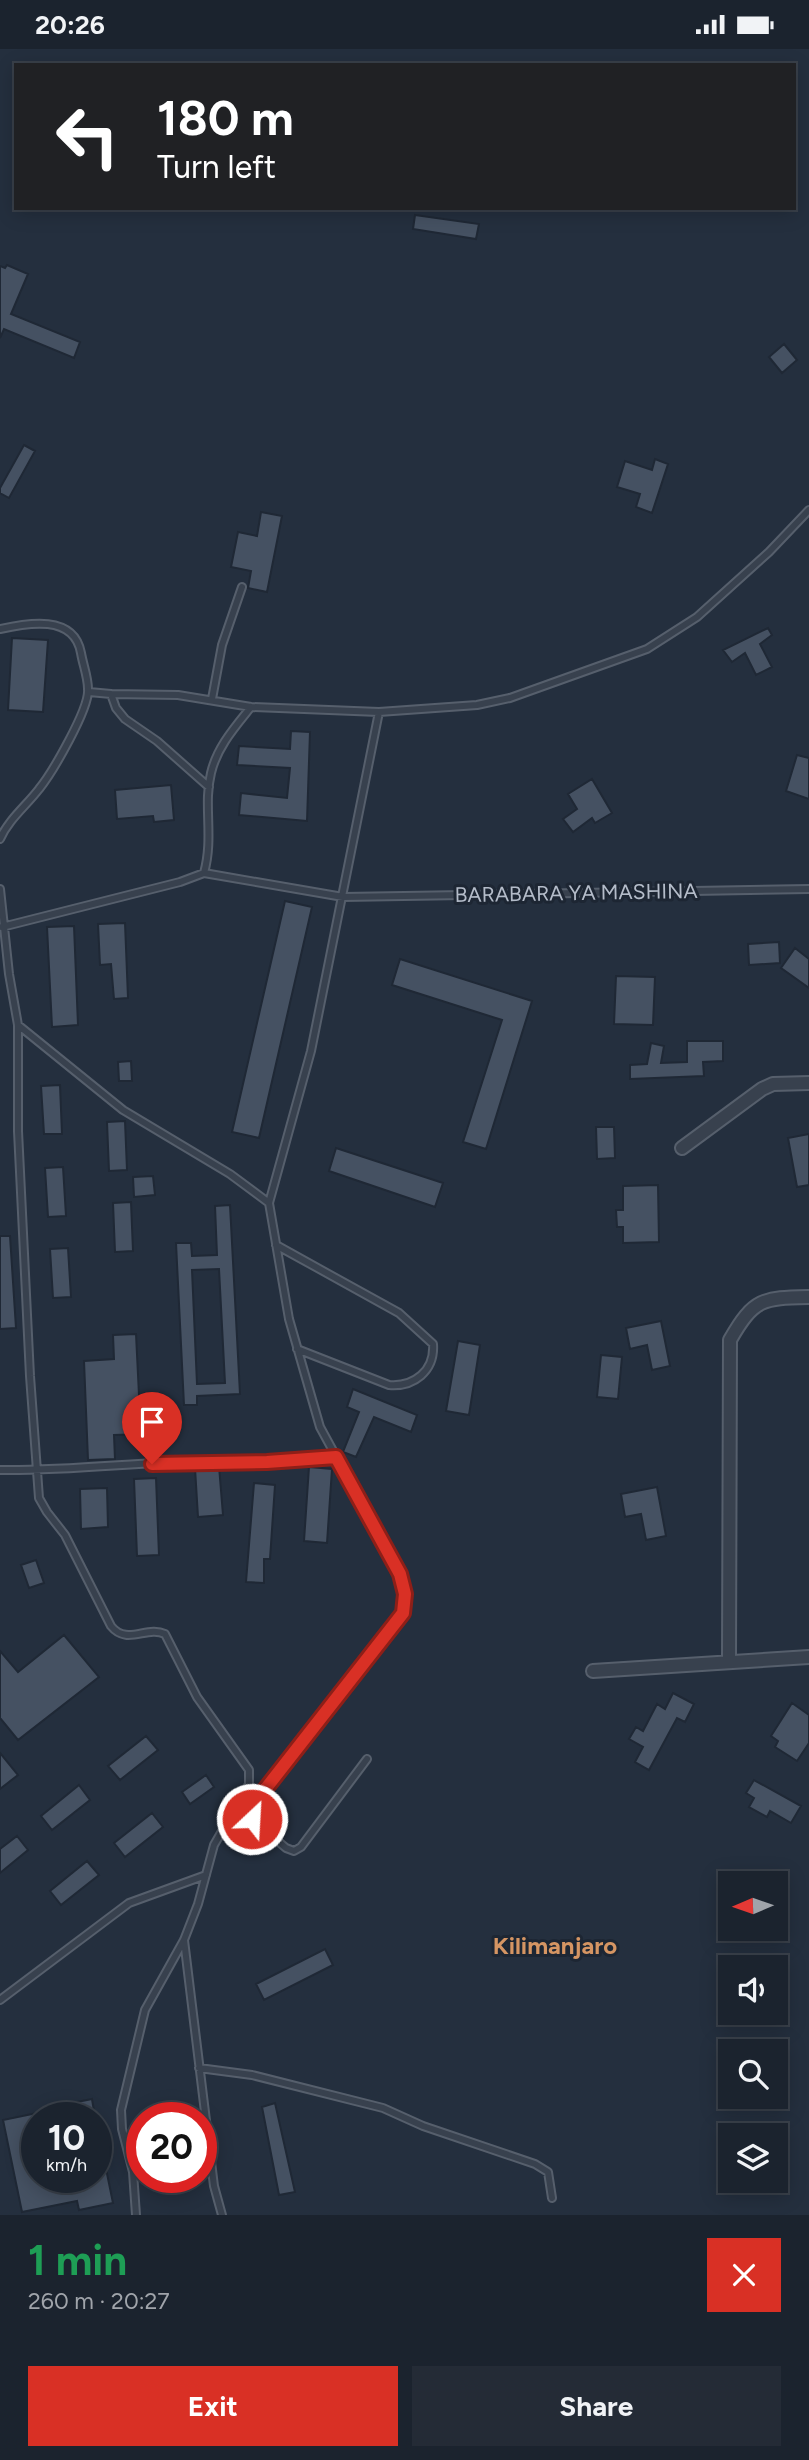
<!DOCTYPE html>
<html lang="en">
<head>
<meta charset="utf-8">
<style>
  :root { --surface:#1b232e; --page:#242b36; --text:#f1f3f6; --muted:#a0a4aa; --line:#39404a; --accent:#d93025 }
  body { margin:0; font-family:Figtree,sans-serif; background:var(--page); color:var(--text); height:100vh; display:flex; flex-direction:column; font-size:26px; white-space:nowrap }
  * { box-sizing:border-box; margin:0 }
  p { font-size:23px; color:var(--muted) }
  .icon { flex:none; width:38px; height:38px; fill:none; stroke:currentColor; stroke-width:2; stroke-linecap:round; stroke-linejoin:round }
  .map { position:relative; height:2166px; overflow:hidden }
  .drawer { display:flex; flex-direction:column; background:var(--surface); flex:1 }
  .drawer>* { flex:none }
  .banner { position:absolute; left:14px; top:14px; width:782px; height:147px; border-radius:0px; box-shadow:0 4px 18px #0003,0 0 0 2px var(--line); background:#202124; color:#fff; overflow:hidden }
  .needle { width:46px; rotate:268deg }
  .controls { position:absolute; left:718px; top:1822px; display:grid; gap:14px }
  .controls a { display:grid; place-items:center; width:70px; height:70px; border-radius:0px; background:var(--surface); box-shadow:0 4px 18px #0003,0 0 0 2px var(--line); font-size:35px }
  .speed { position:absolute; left:21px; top:2053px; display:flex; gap:14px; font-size:35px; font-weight:700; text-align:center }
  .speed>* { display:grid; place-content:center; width:91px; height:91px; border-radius:50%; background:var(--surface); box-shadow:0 4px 18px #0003,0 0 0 2px var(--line); line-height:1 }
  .speed small { font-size:18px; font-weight:400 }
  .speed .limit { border:10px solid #d22; background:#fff; color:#111 }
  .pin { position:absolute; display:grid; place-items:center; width:60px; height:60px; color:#fff; margin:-72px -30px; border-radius:50% 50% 50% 0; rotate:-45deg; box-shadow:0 0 7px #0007 }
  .pin .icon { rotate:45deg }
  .me { position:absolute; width:77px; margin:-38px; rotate:25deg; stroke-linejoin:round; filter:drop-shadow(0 0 5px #0008) }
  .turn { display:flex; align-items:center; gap:24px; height:147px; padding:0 28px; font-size:32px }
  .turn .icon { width:91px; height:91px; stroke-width:2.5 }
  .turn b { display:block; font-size:49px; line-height:60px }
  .round { display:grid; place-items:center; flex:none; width:74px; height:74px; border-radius:0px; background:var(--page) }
  .head { display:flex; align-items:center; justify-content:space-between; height:119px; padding:0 28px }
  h1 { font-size:42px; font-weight:700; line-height:52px; color:#1e9e55 }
  .primary-button { display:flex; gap:14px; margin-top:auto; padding:14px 28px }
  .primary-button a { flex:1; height:80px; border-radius:0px; background:var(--accent); color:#fff; font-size:28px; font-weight:700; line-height:80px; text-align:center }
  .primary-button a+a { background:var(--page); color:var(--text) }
  .status { display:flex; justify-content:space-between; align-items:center; height:49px; padding:0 35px; background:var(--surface); direction:ltr }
  .status svg { height:19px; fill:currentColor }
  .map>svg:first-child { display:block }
  .building { fill:#455162; stroke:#1f2835; stroke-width:2; fill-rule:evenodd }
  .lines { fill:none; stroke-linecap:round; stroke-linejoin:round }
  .service-casing { stroke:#565f6c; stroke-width:10 }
  .minor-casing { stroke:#565f6c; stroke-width:16 }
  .service { stroke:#38414e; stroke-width:6 }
  .minor { stroke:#38414e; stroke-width:12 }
  .route-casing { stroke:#8d1f18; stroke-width:18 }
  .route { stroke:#d93025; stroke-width:12 }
  .labels { text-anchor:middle; stroke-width:6; stroke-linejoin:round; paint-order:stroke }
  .street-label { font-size:21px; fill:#b4bcc9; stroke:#1d2633 }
  .quarter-label { font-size:24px; font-weight:bold; fill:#d59563; stroke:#1d2633 }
</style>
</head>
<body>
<div class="status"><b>20:26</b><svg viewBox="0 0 49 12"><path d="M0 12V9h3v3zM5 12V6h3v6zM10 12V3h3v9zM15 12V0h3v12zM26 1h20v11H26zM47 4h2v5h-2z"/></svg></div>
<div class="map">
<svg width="809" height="2166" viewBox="0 0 809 2166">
  <rect width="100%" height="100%" fill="#242f3e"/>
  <path class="building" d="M415 166 479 175 476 190 413 180Z
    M7 216 28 225 11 265 80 293 74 309 4 280 0 289V217L5 219Z
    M784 295 797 311 782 324 769 308Z
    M24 396 35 402 9 449 0 444V439Z
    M655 410 668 415 652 464 636 458 640 445 617 438 625 412 652 421Z
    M261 463 282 467 267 543 248 539 251 522 231 518 238 483 257 487Z
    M768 579 772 586 760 595 772 618 756 626 745 604 732 613 723 601Z
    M12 589 48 591 43 663 8 661Z
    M291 682 310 683 307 772 239 766 241 744 287 749 290 719 237 716 239 697 290 700Z
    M797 706 809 709V750L786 742Z
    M592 730 612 764 595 774 592 769 573 783 563 770 577 760 568 745Z
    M171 736 174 771 154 773 153 767 117 770 115 741Z
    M285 852 312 858 259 1089 232 1083Z
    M125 874 128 949 114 950 111 915 100 916 98 875Z
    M74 877 78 976 52 978 47 878Z
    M779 893 780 914 749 916 748 895Z
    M795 899 809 910V939L781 919Z
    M400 910 532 952 486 1100 463 1093 502 971 392 936Z
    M616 927 655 928 653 976 614 975Z
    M687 992H723V1012L703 1013 704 1027 630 1030V1016L647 1015 651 994 664 997 661 1014 687 1013Z
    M131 1012 132 1032H119L118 1013Z
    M60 1036 62 1085H44L41 1037Z
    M125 1072 127 1121 109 1122 107 1073Z
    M596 1078H614L615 1109 597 1110Z
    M809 1085V1136L797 1138 788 1089Z
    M336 1099 443 1134 435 1158 329 1122Z
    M63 1118 66 1167 48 1168 45 1119Z
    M153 1127 155 1146 134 1148 133 1128Z
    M658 1136 659 1193 623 1194V1178H617L616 1161H623V1137Z
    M131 1153 133 1202 115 1203 113 1154Z
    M230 1156 240 1345 197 1347V1356H184L176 1194H191L192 1207 217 1206 215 1157ZM219 1220 225 1334 197 1335 192 1221Z
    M0 1187H10L16 1279 0 1280Z
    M68 1199 71 1248 53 1249 50 1200Z
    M661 1272 670 1317 652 1321 647 1296 630 1300 626 1279Z
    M136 1285 139 1346H145L147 1385 114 1386 115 1410 88 1411 84 1312 114 1310 113 1286Z
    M458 1292 480 1296 469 1366 446 1362Z
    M601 1306 622 1308 618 1350 597 1348Z
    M353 1340 417 1366 411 1383 374 1368 356 1408 343 1403 359 1363 347 1358Z
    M219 1417 223 1466 198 1468 195 1419Z
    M309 1418 332 1420 327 1494 304 1492Z
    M156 1429 159 1506 137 1507 134 1430Z
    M254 1434 275 1436 270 1510H264V1534L246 1533Z
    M657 1438 666 1487 646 1491 641 1465 625 1468 621 1445Z
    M107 1439 108 1478 81 1480 80 1440Z
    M36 1511 44 1534 29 1539 21 1516Z
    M64 1586 99 1628 18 1691 0 1669V1602L18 1623Z
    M673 1644 694 1655 685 1673 677 1669 649 1721 635 1713 643 1698 629 1690 636 1678 643 1682 657 1655 665 1660Z
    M792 1654 809 1666V1694L797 1712 775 1698 778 1692 771 1687Z
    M146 1687 158 1701 120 1731 108 1717Z
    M0 1704 18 1726 0 1740Z
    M206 1726 214 1738 190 1755 182 1743Z
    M754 1731 801 1757 791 1774 770 1762 767 1768 749 1758 754 1749 746 1744Z
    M79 1736 90 1751 52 1781 41 1767Z
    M152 1764 163 1778 125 1808 114 1794Z
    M17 1787 28 1801 0 1824V1800Z
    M87 1812 99 1826 61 1856 50 1842Z
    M325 1900 333 1916 264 1951 256 1935Z
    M92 2050 95 2068H59L57 2057Z
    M275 2054 295 2143 279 2146 262 2058Z
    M37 2064V2128H96V2101L102 2100 113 2154 79 2161 77 2152 22 2163 3 2071Z"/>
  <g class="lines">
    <defs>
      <path id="service" d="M0 580C27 574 74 565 81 604 83 616 88 628 88 640 90 659 52 724 39 740 26 757 9 770 0 790
        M89 643 111 645 116 659 125 670 157 692 209 738
        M111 645 178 646 251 658 379 663 477 656 510 649 647 600 697 568 769 503 809 461
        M212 650 222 596 242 538
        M204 824 343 848 809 840
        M0 840 9 925 18 976V1082L30 1327 39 1449 47 1463 65 1486 111 1577C127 1597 147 1576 165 1585L197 1648 249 1721V1735L214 1796 198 1855 184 1891 145 1961 121 2061 122 2080 133 2123 136 2166
        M2 878 180 833 204 824C214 788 203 756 211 724 217 698 235 678 251 658
        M18 976 123 1061 230 1125 269 1154 289 1270 320 1378 400 1525 405 1545 403 1564 256 1752 252 1770 286 1799 294 1802 301 1798 367 1710
        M269 1154 311 1002 379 663
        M276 1196 399 1264 433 1295C435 1322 414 1338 389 1336L297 1300
        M0 1421C66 1422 131 1414 197 1412 244 1411 289 1411 336 1408
        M231 1762 252 1770
        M184 1891 214 2137 222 2166
        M0 1951 129 1854 206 1826
        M199 2019 252 2026 383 2059 423 2077 535 2115 548 2123 552 2149"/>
      <path id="minor" d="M682 1099 762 1040 773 1035 809 1034
        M729 1612 730 1291C754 1249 763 1249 809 1248
        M593 1622 809 1608"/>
    </defs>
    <use href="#service" class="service-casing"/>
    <use href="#minor" class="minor-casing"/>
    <use href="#service" class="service"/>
    <use href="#minor" class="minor"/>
  </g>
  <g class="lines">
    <defs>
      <path id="route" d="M152 1415 267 1413 336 1408 400 1525 405 1545 403 1564 256 1752 252 1770"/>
    </defs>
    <use href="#route" class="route-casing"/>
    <use href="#route" class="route"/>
  </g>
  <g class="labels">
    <g class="street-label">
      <text transform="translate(576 844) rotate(-1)" y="7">BARABARA YA MASHINA</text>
    </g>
    <g class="quarter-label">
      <text x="555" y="1905">Kilimanjaro</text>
    </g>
  </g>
</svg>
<div class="controls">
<a><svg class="needle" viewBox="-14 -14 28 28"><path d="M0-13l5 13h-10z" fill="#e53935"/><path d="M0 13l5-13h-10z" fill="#a0a4aa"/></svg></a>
<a><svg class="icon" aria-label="sound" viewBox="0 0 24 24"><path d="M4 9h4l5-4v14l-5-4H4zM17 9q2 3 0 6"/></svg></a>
<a><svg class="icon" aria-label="search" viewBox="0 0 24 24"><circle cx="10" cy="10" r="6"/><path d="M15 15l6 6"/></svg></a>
<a><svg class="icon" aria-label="layers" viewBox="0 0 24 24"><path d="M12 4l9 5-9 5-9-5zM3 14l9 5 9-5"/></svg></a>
</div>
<div class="speed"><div>10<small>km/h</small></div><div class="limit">20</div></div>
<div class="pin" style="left:152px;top:1415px;background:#d93025"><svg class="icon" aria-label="arrive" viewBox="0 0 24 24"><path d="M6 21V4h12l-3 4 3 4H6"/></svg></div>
<svg class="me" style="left:252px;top:1770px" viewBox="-20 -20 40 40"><circle r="17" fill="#d93025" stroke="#fff" stroke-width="3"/><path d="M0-11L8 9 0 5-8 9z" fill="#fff"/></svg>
<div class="banner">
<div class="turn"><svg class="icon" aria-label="left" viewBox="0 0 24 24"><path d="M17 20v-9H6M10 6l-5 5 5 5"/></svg><div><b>180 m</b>Turn left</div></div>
</div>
</div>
<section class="drawer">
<div class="head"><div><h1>1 min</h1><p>260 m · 20:27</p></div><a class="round" style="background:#d93025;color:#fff"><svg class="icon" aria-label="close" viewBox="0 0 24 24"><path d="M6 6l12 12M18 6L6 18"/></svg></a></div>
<div class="primary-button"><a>Exit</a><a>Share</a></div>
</section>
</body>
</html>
